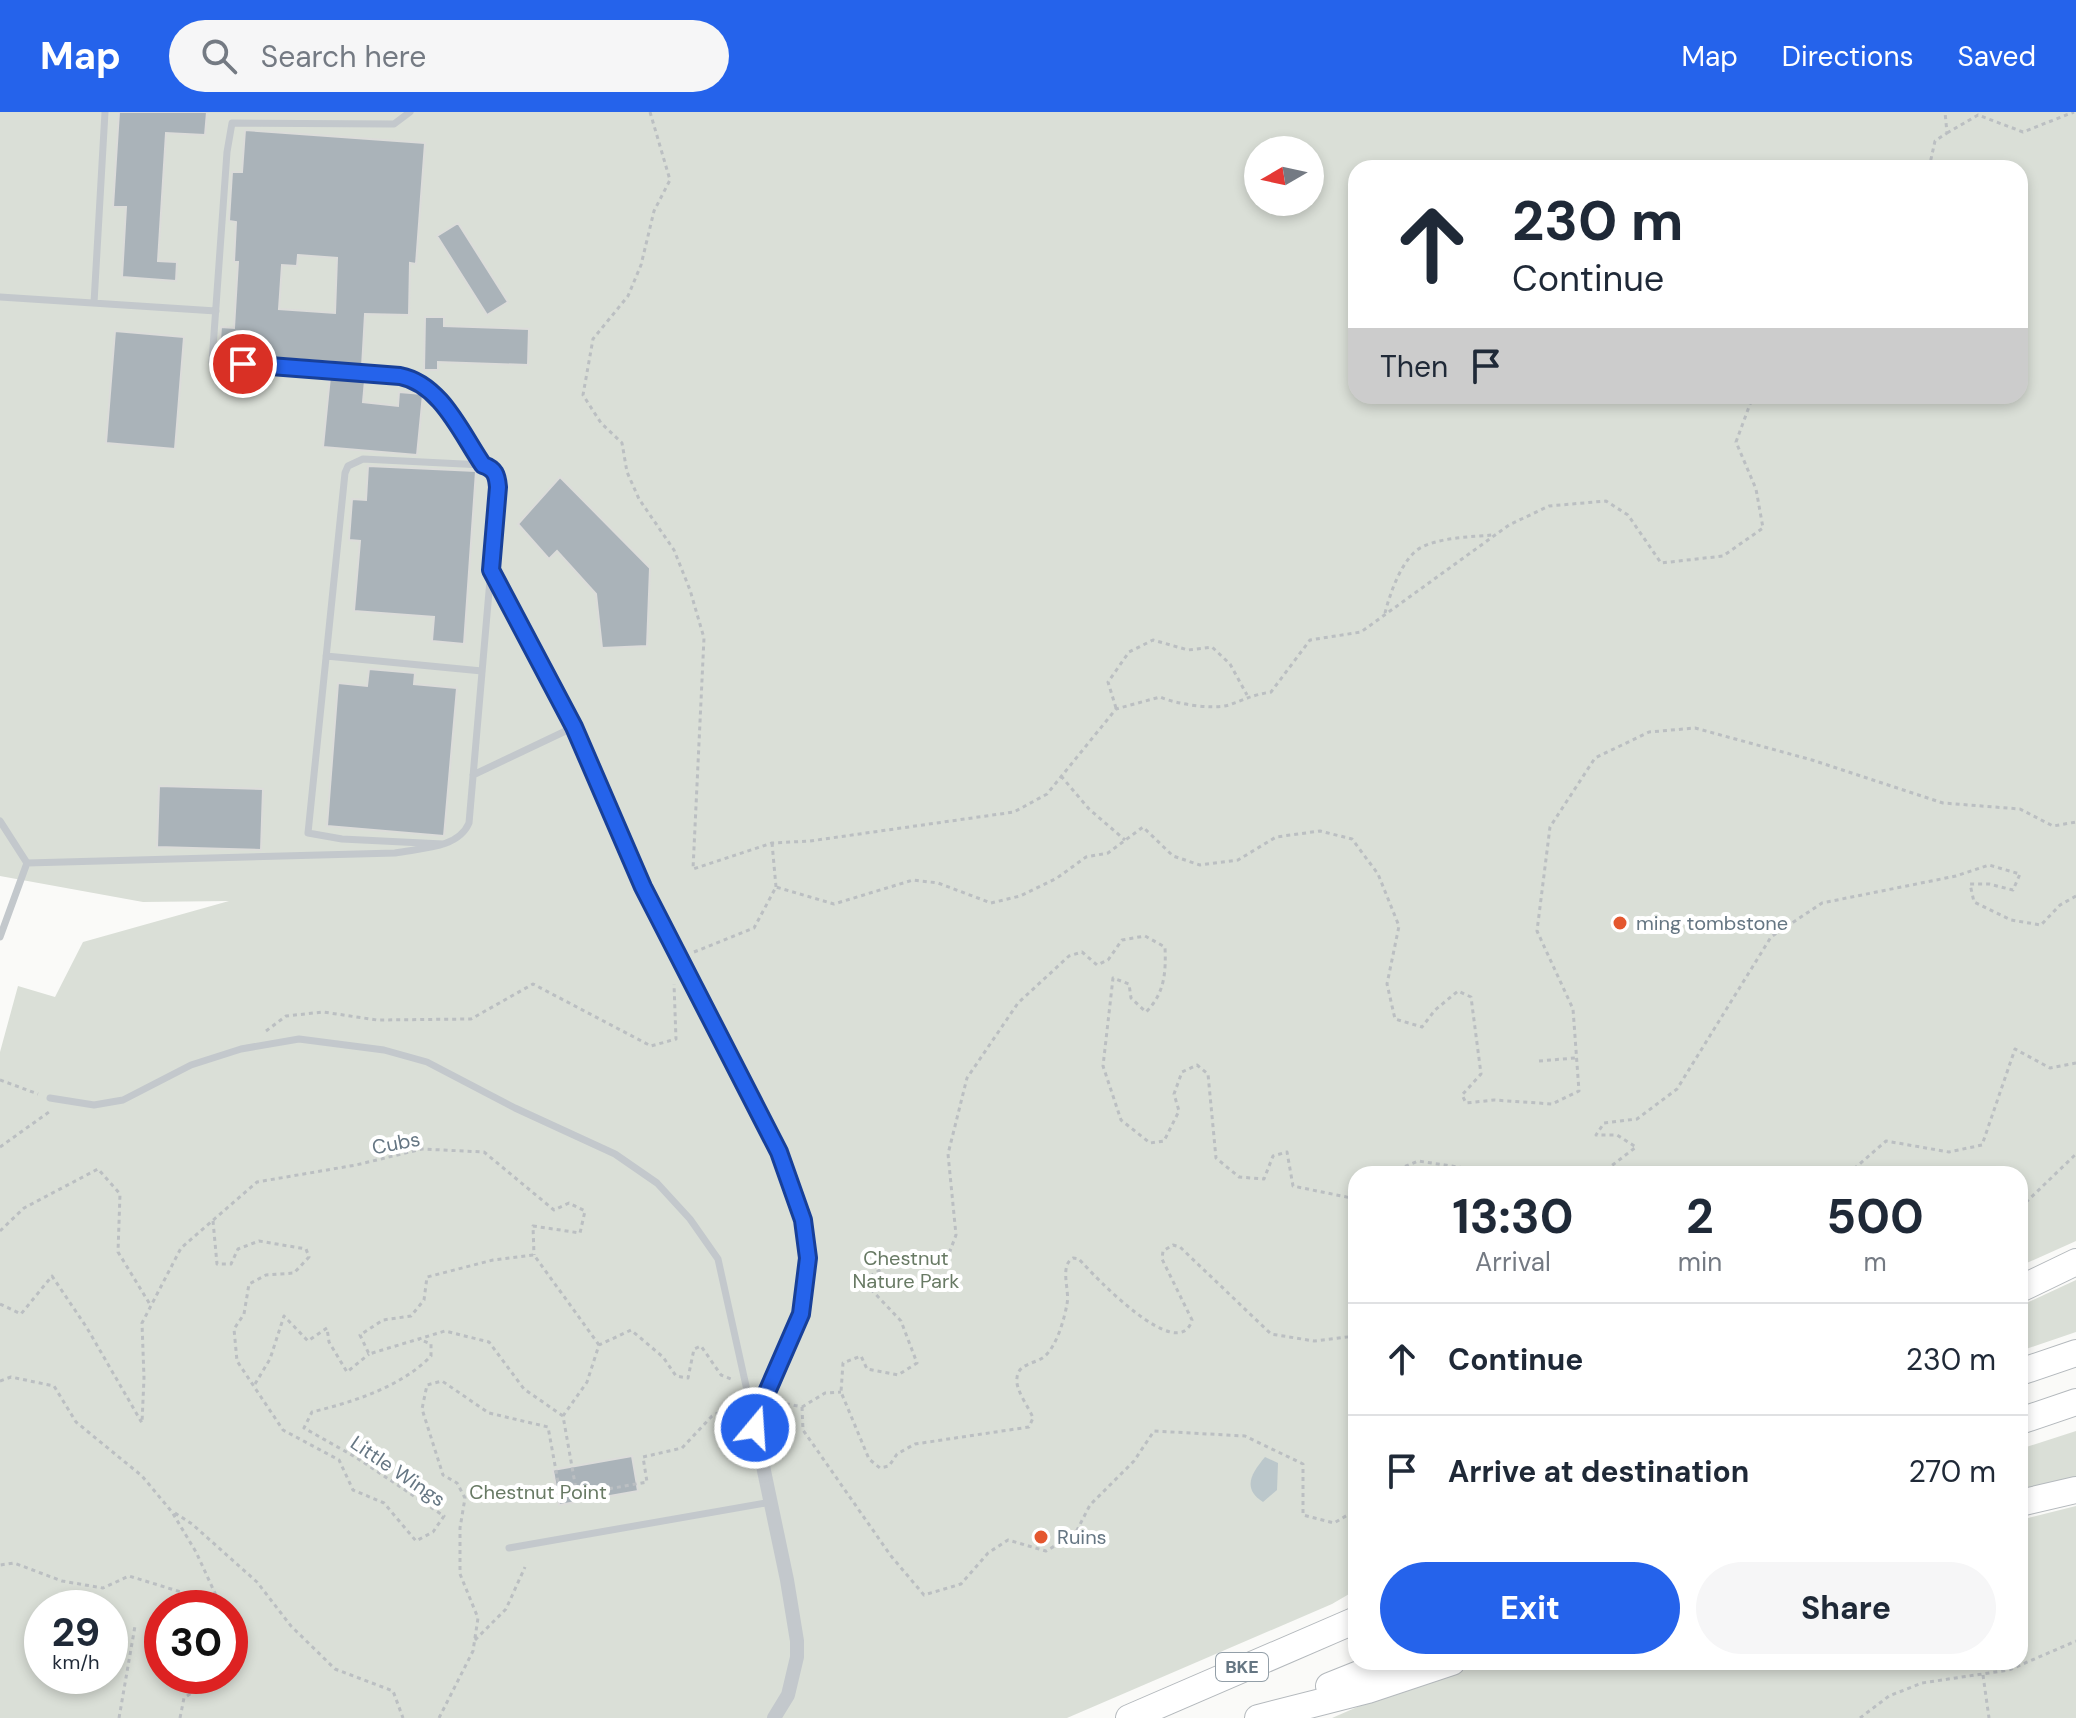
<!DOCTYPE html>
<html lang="en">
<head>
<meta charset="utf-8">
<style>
  :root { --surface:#fff; --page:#f6f6f7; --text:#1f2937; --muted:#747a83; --line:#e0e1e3; --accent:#2563eb }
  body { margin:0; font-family:"DM Sans",sans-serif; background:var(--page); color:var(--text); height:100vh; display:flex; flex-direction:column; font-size:30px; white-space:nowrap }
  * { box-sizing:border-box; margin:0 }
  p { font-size:26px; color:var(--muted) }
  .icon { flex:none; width:44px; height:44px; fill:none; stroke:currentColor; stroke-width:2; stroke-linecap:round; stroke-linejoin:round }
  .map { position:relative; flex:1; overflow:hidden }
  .details { position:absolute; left:1348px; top:1054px; width:680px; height:504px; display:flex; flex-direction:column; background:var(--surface); border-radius:24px; box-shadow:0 4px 12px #0003 }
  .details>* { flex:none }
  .top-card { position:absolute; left:1348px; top:48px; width:680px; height:244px; border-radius:24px; box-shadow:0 4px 12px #0003; background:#fff; color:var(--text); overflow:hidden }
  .needle { width:52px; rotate:261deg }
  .tools { position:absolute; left:1244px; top:24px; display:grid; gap:16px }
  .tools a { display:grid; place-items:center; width:80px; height:80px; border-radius:50%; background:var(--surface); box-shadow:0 4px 12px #0003; font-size:40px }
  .speed { position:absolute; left:24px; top:1478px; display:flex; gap:16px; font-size:40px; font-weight:700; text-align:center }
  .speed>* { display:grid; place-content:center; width:104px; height:104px; border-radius:50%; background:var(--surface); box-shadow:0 4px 12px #0003; line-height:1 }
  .speed small { font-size:20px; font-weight:400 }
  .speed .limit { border:12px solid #d22; background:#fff; color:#111 }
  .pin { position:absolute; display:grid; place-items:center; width:68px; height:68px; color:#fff; margin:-34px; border:4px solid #fff; border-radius:50%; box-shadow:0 2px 8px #0007 }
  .me { position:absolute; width:88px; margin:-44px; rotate:18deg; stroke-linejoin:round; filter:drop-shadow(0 0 6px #0008) }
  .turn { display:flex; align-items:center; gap:28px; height:168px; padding:0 32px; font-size:36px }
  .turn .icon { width:104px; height:104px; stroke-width:2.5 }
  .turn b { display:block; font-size:56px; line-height:68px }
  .then { display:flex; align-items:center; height:76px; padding:0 32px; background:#0003; gap:16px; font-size:30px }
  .eta { display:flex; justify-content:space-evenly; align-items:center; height:136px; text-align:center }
  .eta b { font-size:48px; font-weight:700; line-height:56px }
  .cta { display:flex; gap:16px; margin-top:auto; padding:16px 32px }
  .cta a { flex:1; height:92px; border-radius:48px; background:var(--accent); color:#fff; font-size:32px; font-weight:700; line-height:92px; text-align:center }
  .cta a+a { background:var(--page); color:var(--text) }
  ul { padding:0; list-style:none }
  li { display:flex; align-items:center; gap:24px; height:112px; padding:0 32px; border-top:2px solid var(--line) }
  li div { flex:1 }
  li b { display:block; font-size:30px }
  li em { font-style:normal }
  header { display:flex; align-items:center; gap:48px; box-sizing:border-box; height:112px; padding:0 40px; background:var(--accent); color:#fff }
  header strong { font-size:38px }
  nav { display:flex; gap:44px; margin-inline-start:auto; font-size:28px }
  .search { width:560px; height:72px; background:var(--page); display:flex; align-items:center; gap:20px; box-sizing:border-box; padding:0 28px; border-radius:44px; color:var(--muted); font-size:30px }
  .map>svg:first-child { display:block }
  .green { fill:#dadfd7; fill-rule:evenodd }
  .water { fill:#bbc7cb }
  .building { fill:#aab3b9; stroke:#dcdcda; stroke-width:2; fill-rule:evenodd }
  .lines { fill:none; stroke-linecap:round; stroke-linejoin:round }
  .highway-casing { stroke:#b4b9bd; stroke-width:28 }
  .path { stroke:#bbbfc2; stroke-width:3; stroke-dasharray:4 4; stroke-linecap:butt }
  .lane { stroke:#c3c8cc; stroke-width:7 }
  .street { stroke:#c3c8cc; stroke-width:14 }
  .highway { stroke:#fff; stroke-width:26 }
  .route-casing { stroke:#184099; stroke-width:20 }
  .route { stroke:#2563eb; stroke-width:14 }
  .poi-dot { fill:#e4572e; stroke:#fff; stroke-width:3 }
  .labels { text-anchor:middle; stroke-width:8; stroke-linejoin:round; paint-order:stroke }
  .shield { fill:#fff; stroke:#939fa8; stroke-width:2 }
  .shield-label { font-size:18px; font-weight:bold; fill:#657683 }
  .poi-label { font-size:20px; fill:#657683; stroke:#fff; text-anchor:start }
  .street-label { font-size:20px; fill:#657683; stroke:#fff }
  .park-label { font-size:20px; fill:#687a64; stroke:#fff }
</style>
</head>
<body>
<header>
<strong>Map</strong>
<div class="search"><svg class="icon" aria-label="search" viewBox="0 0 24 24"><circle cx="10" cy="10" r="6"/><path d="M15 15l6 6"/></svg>Search here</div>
<nav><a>Map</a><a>Directions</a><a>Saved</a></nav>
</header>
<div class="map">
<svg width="2076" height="1606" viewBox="0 0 2076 1606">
  <rect width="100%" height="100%" fill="#fafaf8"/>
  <path class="green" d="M0 0H2076V1129L2020 1154V1062H1356V1478L1332 1492 1067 1606H0V940L18 874 55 885 83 830 229 789 143 790 0 764ZM1258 38H1310V90H1258ZM1356 56H2020V284H1356ZM42 1496H110V1564H42ZM162 1496H230V1564H162Z
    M2076 1168V1220L2020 1239V1194Z
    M2076 1319V1367L2020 1380V1337Z
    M2076 1394V1606H1332L1371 1589 1488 1550H2020V1408Z"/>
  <path class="water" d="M1265 1345 1278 1351 1277 1378 1263 1390C1242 1376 1251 1362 1265 1345Z"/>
  <path class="building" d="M119 0H207L205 23 166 21 158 149 177 150 176 169 122 165 126 95H113Z
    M245 18 425 31 416 152 410 151 409 203 365 202 362 255 331 252 332 250 219 242 221 215 234 216 238 150H234L236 110 229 109 232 60H242ZM298 143 337 146 335 201 279 197 282 153 297 154Z
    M458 111 508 190 487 203 437 124Z
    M425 205H444V214L529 217 528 253 438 250V258H424Z
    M115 219 184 225 175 337 106 331Z
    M330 265 365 268 363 290 398 294 399 280 423 282 417 343 323 335Z
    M368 354 476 359 464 532 432 529 434 505 354 499 360 429 349 428 352 387 366 388Z
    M560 365 650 456 647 534 602 536 596 482 557 439 549 447 518 412Z
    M369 557 415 561 414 572 457 576 444 724 327 714 338 571 367 574Z
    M159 674 263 677 261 738 157 735Z
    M632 1344 638 1379 559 1393 553 1358Z"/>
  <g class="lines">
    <defs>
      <path id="highway" d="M2020 1177 2076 1150
        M2020 1260 2076 1241
        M2020 1309 2076 1290
        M2020 1391 2076 1378
        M1329 1574 1389 1550
        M1129 1606 1356 1508
        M1258 1606 1368 1578 1452 1550"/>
    </defs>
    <use href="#highway" class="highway-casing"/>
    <path class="path" d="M650 0 670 68 654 99 641 153 628 184 593 227 583 283 601 311 622 331 627 360 639 387 674 438 690 478 704 526 693 757 772 731 810 729 1014 700 1047 682 1116 597 1160 585C1176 592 1213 598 1229 593 1246 587 1252 583 1271 580L1310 528 1361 520 1509 413 1549 394 1606 389 1628 403 1661 451 1723 444 1763 416 1756 377 1736 330 1753 284
      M1947 21 1978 3 2023 20 2074 0
      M1929 56 1935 29 1947 21 1945 0
      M1385 501C1390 481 1403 444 1422 435 1443 425 1470 425 1492 423
      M1116 596 1108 570 1129 540 1153 528 1188 538 1212 535 1230 552 1247 583
      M1061 664 1089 697 1125 728
      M772 731 776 775
      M694 840 754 816 776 775 834 792 913 768 938 771 991 791 1020 784 1057 766 1086 745 1108 741 1143 715 1173 744 1200 753 1238 748 1276 725 1320 719 1352 727 1378 762 1399 814 1387 872 1395 907 1422 915 1435 898 1458 879 1471 885 1481 962 1462 983 1466 991 1494 988 1552 992 1579 979 1573 897 1537 819 1550 715 1595 646 1649 620 1695 616 1812 648 1943 691 2020 697 2053 714 2076 710
      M266 919 286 904 323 900 377 908 471 907 533 872 651 934 676 927 674 872
      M1539 949 1575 946
      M0 968 38 982
      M0 1035 49 1000
      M1407 1062 1399 1057 1418 1049 1505 1062
      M1534 1062 1558 1059 1606 1058 1636 1035 1617 1023H1596L1604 1011 1637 1007 1677 977 1771 825 1822 791 1956 764 1989 753 2020 762 2013 778 1989 772H1970L1974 790 2011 808 2041 813 2060 793 2076 784
      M1691 1062 1716 1056 1718 1062
      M1848 1062 1886 1029 1949 1040 1982 1033 2015 937 2050 956 2076 951
      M1356 1087 1293 1074 1287 1040 1273 1044 1264 1067 1239 1065 1216 1046 1208 962 1197 953 1182 960 1174 982 1179 999 1164 1029 1150 1031 1121 1008 1103 954 1113 866 1129 872 1131 886 1146 900C1165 881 1166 860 1165 835L1145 824 1122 828 1108 848 1097 853 1082 840 1069 844 1018 891 967 966 948 1042 956 1123 947 1147 892 1150 863 1169 901 1209 917 1251 898 1263 867 1257 861 1244 843 1251 841 1280 869 1347 880 1356 889 1354 897 1342 915 1332 1029 1315 1033 1306C1029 1295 1015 1278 1017 1266 1018 1251 1036 1252 1045 1244 1057 1233 1064 1208 1067 1192 1070 1178 1059 1154 1073 1146L1079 1147C1093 1163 1179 1254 1192 1208L1162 1147 1163 1139 1173 1133 1180 1135 1271 1222 1314 1229 1356 1224
      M2020 1096 2076 1042
      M213 1109 217 1152H231L238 1137 259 1129 306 1137 309 1145 294 1161 266 1163 249 1172 244 1202 234 1217 237 1249 283 1318 339 1348 353 1378 384 1391 416 1429 433 1420 444 1404 357 1346 304 1316 312 1300C353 1290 401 1275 431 1244V1232L419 1227
      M0 1119 24 1096 98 1057 120 1082 118 1140 151 1194
      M0 1192 21 1202 52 1164 87 1216 142 1311 144 1266 142 1211 181 1136 257 1070 356 1053 422 1037 484 1040 554 1098 569 1091 585 1099 580 1121 533 1114 534 1143
      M0 1269 11 1265 54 1274 76 1310 142 1364 172 1400 196 1440 220 1492 129 1464 103 1476 62 1469 14 1451 0 1453
      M255 1272 270 1247 284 1204 308 1229 327 1216 329 1230 347 1260 369 1242
      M778 1290 802 1295
      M802 1295 803 1318 891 1444 924 1483 961 1472 988 1441 1008 1428 1046 1439 1075 1422 1090 1393 1134 1349 1154 1319 1245 1324 1303 1352V1403L1334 1411 1356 1398
      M802 1295 825 1281 841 1280
      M563 1304 524 1277 489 1230 445 1219 369 1242 360 1223 383 1208 411 1204 424 1188 427 1165 493 1148 534 1143 599 1233
      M577 1383 563 1304 587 1270 599 1233 631 1218 663 1245 676 1264 688 1266 694 1237 701 1234 721 1263 731 1267
      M546 1388 647 1370 643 1345 682 1336 712 1304 736 1292
      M175 1401 192 1412 257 1470 291 1514 335 1557 393 1579 403 1606
      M475 1528 506 1497 525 1455
      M1983 1563 1989 1606
      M119 1606 135 1514
      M180 1606 184 1586 216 1564
      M439 1606 473 1539 478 1506 460 1462V1416L465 1386 457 1371 443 1363 422 1297 427 1273 442 1269 489 1301 548 1315 561 1386
      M1860 1606 1889 1584 1922 1571 2009 1558 2076 1529"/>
    <path class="lane" d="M410 0 394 12 232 11 227 40 212 250 400 264C441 273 461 321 483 353
      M0 185 216 199
      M94 191 105 0
      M491 458 574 615 631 751
      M326 544 482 559
      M473 663 574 615
      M0 709 27 751
      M27 751 395 741C420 736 458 737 469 711L498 375C497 363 495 357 483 353L363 347 348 354 345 361 308 721 342 727 443 732
      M0 825 27 751
      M50 986 94 993 123 988 191 953 241 937 299 927 384 938 427 950 515 996 615 1042 657 1071 690 1107 718 1147 754 1310
      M509 1436 771 1390"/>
    <path class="street" d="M631 751 779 1040 796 1085 808 1146 801 1202 764 1287 755 1316 787 1468 797 1529V1545L788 1583 774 1606"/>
    <use href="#highway" class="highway"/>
  </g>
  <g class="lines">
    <defs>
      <path id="route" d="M243 252 400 264C441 272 461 321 483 353 495 357 497 363 498 375L491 458 574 615 643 775 779 1040 803 1108 808 1146 801 1202 764 1287 755 1316"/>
    </defs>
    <use href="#route" class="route-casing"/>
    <use href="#route" class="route"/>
  </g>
  <g class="poi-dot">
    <circle cx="1620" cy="811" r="8"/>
    <circle cx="1041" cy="1425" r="8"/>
  </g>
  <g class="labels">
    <rect class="shield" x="1216" y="1541" width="52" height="28" rx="6"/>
    <g class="shield-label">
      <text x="1242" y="1561">BKE</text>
    </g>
    <g class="poi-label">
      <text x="1636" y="818">ming tombstone</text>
      <text x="1057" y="1432">Ruins</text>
    </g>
    <g class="street-label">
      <text transform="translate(396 1031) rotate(-11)" y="7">Cubs</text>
      <text transform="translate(398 1359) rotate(34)" y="7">Little Wings</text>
    </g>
    <g class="park-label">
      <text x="906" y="1153">Chestnut<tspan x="906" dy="23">Nature Park</tspan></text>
      <text x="538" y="1387">Chestnut Point</text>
    </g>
  </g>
</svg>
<div class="tools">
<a><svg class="needle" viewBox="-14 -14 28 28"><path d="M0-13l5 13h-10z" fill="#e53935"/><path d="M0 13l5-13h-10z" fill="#747a83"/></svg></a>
</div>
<div class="speed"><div>29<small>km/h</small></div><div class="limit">30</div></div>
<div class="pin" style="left:243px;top:252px;background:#d93025"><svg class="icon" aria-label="arrive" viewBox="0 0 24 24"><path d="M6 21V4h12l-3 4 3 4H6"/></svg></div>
<svg class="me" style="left:755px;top:1316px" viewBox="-20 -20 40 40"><circle r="17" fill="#2563eb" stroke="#fff" stroke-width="3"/><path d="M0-11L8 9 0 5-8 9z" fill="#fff"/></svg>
<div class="top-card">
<div class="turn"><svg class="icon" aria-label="ahead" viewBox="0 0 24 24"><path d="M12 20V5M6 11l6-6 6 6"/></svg><div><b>230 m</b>Continue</div></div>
<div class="then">Then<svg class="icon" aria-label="arrive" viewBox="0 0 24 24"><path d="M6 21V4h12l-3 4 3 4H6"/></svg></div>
</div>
<section class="details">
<div class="eta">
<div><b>13:30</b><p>Arrival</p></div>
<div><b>2</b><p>min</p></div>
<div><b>500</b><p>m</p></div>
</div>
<ul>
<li><svg class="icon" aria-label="ahead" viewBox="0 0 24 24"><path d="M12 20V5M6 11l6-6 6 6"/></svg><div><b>Continue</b></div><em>230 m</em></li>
<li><svg class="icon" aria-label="arrive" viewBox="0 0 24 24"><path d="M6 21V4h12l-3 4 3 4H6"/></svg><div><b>Arrive at destination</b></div><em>270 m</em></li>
</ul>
<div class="cta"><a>Exit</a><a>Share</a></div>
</section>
</div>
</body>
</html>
